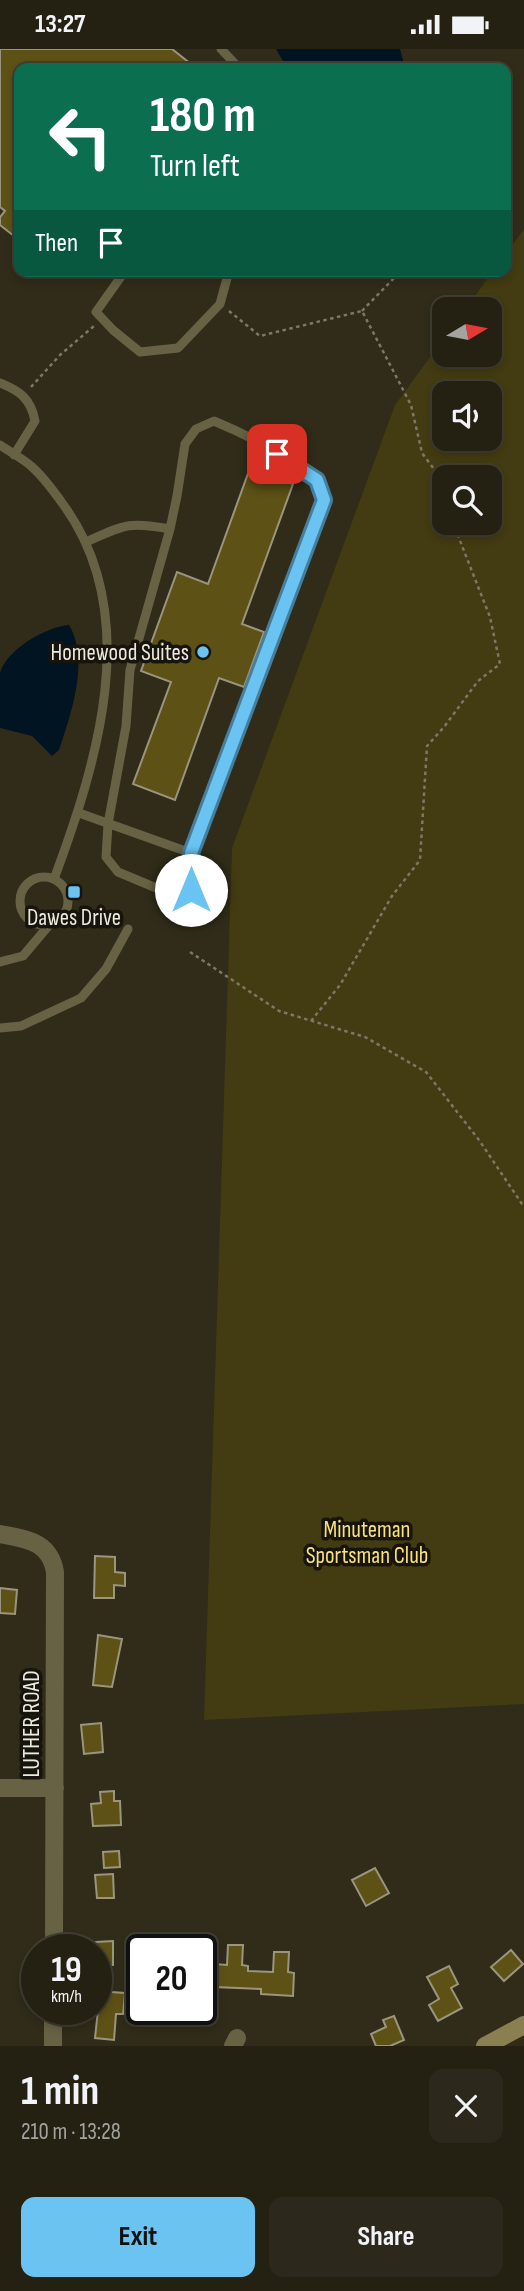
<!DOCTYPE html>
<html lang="en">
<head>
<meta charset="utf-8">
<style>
  :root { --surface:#242113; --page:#2c291c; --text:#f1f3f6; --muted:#a3a3a0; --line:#413e33; --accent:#6bc3f2 }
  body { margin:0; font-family:"Sofia Sans Condensed",sans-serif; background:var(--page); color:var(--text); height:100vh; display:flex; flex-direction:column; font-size:26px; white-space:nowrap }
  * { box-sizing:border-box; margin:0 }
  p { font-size:23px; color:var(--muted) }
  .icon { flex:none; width:38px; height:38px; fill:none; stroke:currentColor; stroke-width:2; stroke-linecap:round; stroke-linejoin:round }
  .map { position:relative; height:1997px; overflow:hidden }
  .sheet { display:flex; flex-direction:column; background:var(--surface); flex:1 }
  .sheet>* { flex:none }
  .hud { position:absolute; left:14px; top:14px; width:497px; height:214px; border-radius:14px; box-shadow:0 4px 10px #0003,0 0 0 2px var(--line); background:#0b6e4f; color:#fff; overflow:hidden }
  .needle { width:46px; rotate:80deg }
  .controls { position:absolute; left:432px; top:248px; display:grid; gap:14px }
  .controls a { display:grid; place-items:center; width:70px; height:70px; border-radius:14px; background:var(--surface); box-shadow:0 4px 10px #0003,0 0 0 2px var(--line); font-size:35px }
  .speed { position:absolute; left:21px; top:1885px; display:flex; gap:14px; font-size:35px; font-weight:700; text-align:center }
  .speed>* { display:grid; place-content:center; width:91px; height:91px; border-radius:50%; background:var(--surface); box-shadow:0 4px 10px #0003,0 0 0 2px var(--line); line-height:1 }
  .speed small { font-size:18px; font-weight:400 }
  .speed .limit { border:4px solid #111; border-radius:10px; background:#fff; color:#111 }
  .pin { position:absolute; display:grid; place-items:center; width:60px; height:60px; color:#fff; margin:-30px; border-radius:14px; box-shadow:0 4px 10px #0006 }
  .me { position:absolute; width:77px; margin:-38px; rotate:0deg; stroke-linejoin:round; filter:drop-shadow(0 0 5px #0008) }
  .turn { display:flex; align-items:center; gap:24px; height:147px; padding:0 21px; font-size:32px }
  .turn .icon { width:91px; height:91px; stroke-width:2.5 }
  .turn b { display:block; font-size:49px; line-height:60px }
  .then { display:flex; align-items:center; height:66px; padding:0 21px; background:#0003; gap:14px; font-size:26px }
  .round { display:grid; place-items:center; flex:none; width:74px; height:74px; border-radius:14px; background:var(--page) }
  .overview { display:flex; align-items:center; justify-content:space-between; height:119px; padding:0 21px }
  h1 { font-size:42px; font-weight:700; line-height:52px }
  .action { display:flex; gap:14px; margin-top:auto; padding:14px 21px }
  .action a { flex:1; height:80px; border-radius:14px; background:var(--accent); color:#111; font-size:28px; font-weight:700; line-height:80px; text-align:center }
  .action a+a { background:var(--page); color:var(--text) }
  .status { display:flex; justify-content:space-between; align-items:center; height:49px; padding:0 35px; background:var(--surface); direction:ltr }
  .status svg { height:19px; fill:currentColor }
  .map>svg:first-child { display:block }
  .green { fill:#433b11; fill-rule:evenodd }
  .water { fill:#001421 }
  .building { fill:#5d5115; stroke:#9a957e; stroke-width:2 }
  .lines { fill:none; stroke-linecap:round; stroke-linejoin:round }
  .path { stroke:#7c7868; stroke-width:2.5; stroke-dasharray:3.5 3.5; stroke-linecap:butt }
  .service { stroke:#686244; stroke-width:9 }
  .minor { stroke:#686244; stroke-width:18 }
  .secondary { stroke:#8a7f50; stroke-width:18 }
  .route-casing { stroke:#467f9d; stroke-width:18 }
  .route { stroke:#6bc3f2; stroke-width:12 }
  .poi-dot { fill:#6bc3f2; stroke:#16140c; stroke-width:2.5 }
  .labels { text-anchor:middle; stroke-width:7; stroke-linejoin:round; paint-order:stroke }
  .poi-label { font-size:23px; fill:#ece9dd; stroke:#16140c; text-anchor:end }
  .park-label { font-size:23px; fill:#f9e278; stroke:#16140c }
  .street-label { font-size:23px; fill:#ece9dd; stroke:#16140c }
</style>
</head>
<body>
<div class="status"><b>13:27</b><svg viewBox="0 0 49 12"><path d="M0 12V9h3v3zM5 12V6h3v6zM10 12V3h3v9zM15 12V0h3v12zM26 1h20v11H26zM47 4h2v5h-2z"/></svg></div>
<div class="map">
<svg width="524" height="1997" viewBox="0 0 524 1997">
  <rect width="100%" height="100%" fill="#302c19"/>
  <path class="green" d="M524 180V1655L204 1671 232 799 395 356 444 289V306H490V261H465L493 222H506V205ZM444 345H490V390H444ZM444 429H490V474H444Z"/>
  <path class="water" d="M276 0H400L405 19H357L336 15 316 19H287Z
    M69 576C90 611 71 665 59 701L52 707 32 687 0 679C0 666 0 635 0 624 7 600 46 578 69 576Z"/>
  <path class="building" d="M0 0H172L196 19H19V191L0 176V168L5 162 0 158Z
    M250 419 293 435 242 575 264 583 244 638 219 629 175 751 133 735 171 633 141 622 177 523 208 535Z
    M95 1507 115 1508V1523L125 1524V1537L114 1536V1549H94Z
    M0 1539 17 1541 15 1565 0 1564Z
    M98 1586 122 1590 112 1638 93 1636Z
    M101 1674 103 1703 84 1705 81 1676Z
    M114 1742V1752H120L121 1776 93 1777 91 1755 101 1754 100 1743Z
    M119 1802 120 1818 104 1819 103 1803Z
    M375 1819 389 1844 366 1857 352 1831Z
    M113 1825 114 1849H97L95 1826Z
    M113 1892V1916H96V1893Z
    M228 1896H243L242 1916 248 1917V1922L273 1923 274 1903H289L288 1923 294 1924 293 1947 261 1945V1940L214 1938 215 1915 227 1916Z
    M511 1901 523 1915 504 1932 491 1918Z
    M449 1917 458 1935 451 1939 462 1959 438 1972 429 1956 439 1950 427 1928Z
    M96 1942 125 1944 123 1965H116L114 1991 95 1989 98 1961Z
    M394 1967 404 1991 390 1997H376L371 1985 386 1978 383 1971Z"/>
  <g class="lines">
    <path class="path" d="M229 262 260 287 362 262 411 356 422 404 434 420 444 452
      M362 262 397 226V222
      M31 338 60 306 94 277
      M190 903 279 962 365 988 426 1023 479 1091 524 1158
      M311 972 340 936 392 847 420 811 427 697 444 678 478 632 500 615 490 568 453 474"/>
    <path class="service" d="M221 0 239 19
      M125 222 96 263 113 281 140 303 178 299 220 255 229 222
      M0 334C20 342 31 350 35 372L14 406
      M0 396C10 403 22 409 31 417 44 428 55 444 65 458 143 568 97 714 54 830
      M170 480 177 447 185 395 196 380 214 372C240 383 298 410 316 430 320 435 322 444 324 451L191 804
      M79 764 191 804 195 822 191 841 173 846 118 823 106 808 108 775 126 677 130 621 170 480C128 472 124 476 86 493
      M20 852a24 24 0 1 1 48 0a24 24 0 1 1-48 0Z
      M0 913 23 907 50 875
      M0 979 21 977 81 949 106 920 128 880"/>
    <path class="minor" d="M0 1485C26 1490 50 1492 55 1523L54 1900
      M0 1739H55
      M53 1997V1960
      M233 1997 237 1989"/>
    <path class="secondary" d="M485 1997 524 1976"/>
  </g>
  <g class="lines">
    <defs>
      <path id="route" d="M191 841 195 822 191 804 324 451 317 431 277 405"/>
    </defs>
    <use href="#route" class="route-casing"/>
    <use href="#route" class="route"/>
  </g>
  <g class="poi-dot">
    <circle cx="203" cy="603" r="7"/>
    <rect x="67" y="836" width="14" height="14" rx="3.5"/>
  </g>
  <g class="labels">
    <g class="poi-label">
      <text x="189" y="611">Homewood Suites</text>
      <text x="74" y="876" text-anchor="middle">Dawes Drive</text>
    </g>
    <g class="park-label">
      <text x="367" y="1488">Minuteman<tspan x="367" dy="26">Sportsman Club</tspan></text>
    </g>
    <g class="street-label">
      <text transform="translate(31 1675) rotate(-90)" y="8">LUTHER ROAD</text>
    </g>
  </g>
</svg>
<div class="controls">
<a><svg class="needle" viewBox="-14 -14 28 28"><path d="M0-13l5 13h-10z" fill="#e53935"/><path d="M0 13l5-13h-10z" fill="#a3a3a0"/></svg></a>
<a><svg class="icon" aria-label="sound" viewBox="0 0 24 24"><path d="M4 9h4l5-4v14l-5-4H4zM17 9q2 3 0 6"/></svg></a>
<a><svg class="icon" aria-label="search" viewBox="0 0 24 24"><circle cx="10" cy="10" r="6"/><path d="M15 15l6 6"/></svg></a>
</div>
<div class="speed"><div>19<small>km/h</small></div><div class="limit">20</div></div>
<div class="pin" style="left:277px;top:405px;background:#d93025"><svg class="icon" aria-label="arrive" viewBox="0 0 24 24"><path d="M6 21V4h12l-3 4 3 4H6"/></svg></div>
<svg class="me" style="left:191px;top:841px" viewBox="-20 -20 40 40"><circle r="19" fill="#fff"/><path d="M0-13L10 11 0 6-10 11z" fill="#6bc3f2"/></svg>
<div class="hud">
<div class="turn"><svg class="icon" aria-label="left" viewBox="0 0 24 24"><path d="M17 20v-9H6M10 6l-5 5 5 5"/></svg><div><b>180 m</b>Turn left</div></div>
<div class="then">Then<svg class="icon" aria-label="arrive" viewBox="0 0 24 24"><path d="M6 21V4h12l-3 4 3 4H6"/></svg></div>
</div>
</div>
<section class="sheet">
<div class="overview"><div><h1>1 min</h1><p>210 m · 13:28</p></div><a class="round"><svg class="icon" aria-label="close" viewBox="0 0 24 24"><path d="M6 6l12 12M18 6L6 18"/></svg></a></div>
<div class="action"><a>Exit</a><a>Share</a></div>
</section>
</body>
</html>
